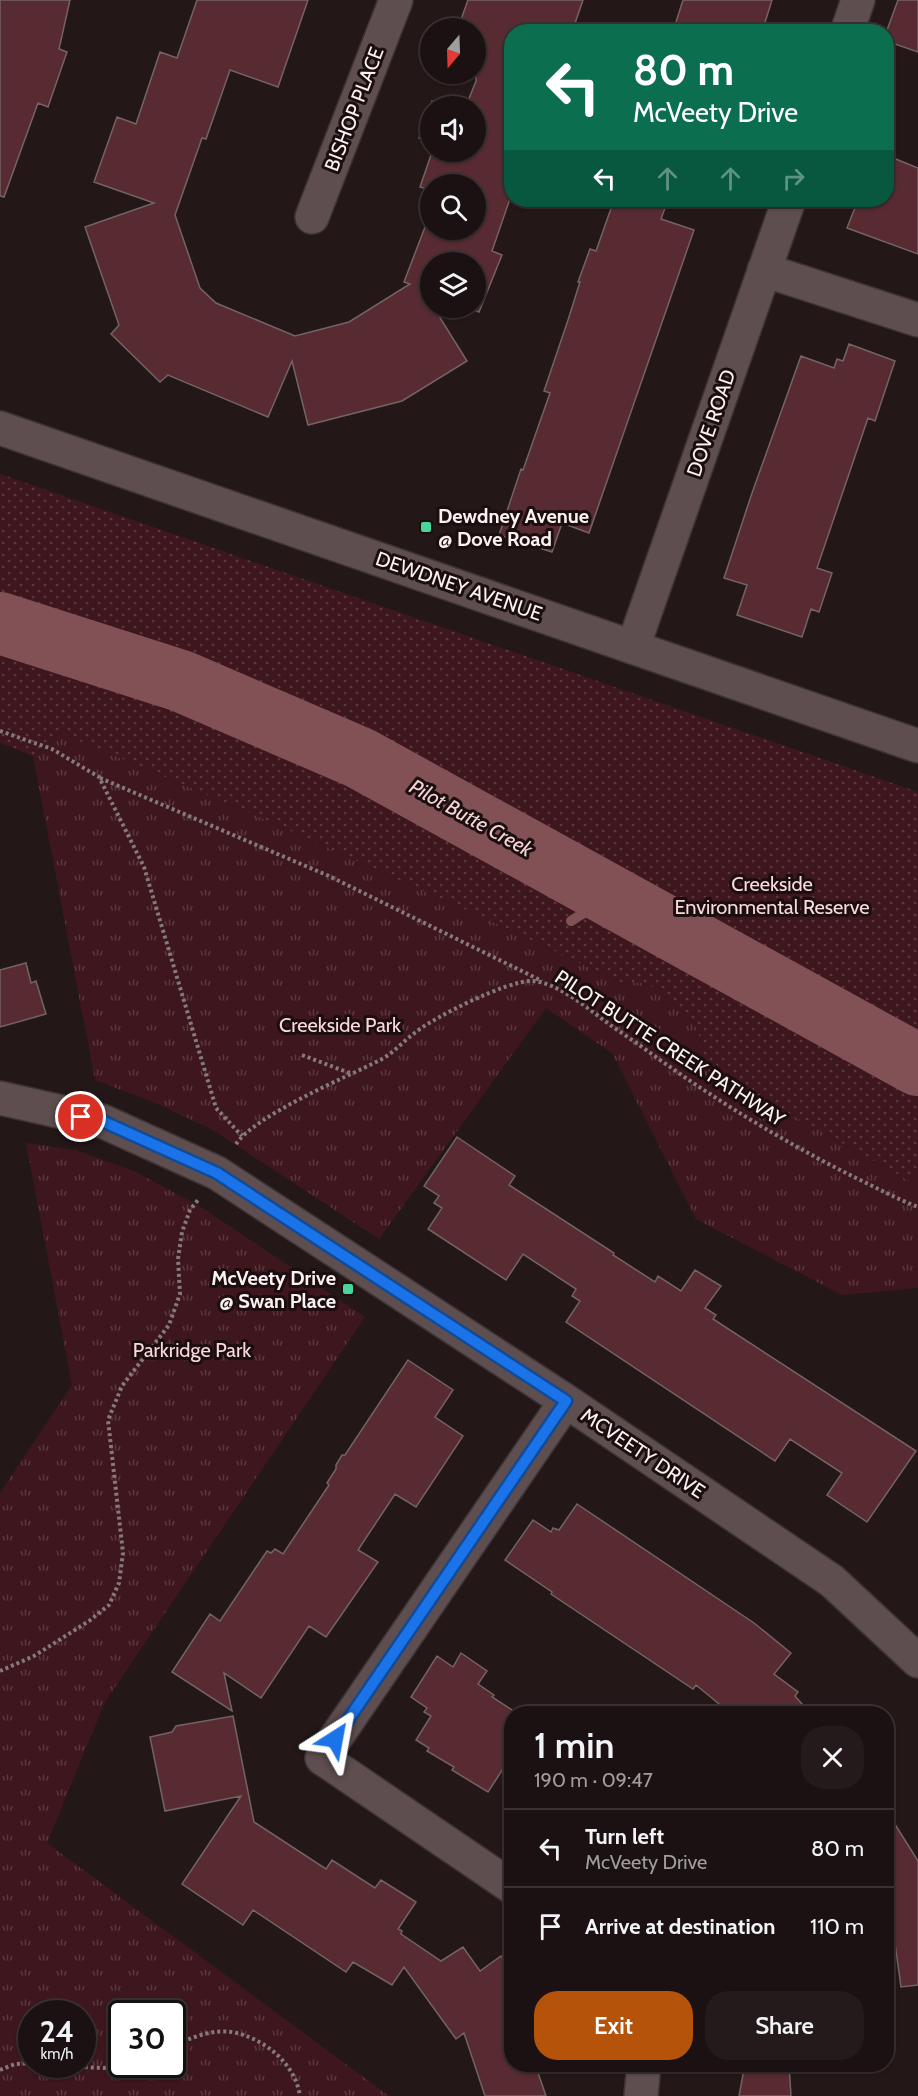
<!DOCTYPE html>
<html lang="en">
<head>
<meta charset="utf-8">
<style>
  :root { --surface:#1b1112; --page:#241a1b; --text:#f1f3f6; --muted:#a09d9f; --line:#393132; --accent:#b45309 }
  body { margin:0; font-family:Cabin,sans-serif; background:var(--page); color:var(--text); height:100vh; display:flex; flex-direction:column; font-size:22px; white-space:nowrap }
  * { box-sizing:border-box; margin:0 }
  p { font-size:20px; color:var(--muted) }
  .icon { flex:none; width:33px; height:33px; fill:none; stroke:currentColor; stroke-width:2; stroke-linecap:round; stroke-linejoin:round }
  .map { position:relative; flex:1; overflow:hidden }
  .drawer { position:absolute; left:504px; top:1706px; width:390px; height:366px; display:flex; flex-direction:column; background:var(--surface); border-radius:24px; box-shadow:0 2px 4px #0004,0 0 0 2px var(--line) }
  .drawer>* { flex:none }
  .banner { position:absolute; left:504px; top:24px; width:390px; height:183px; border-radius:24px; box-shadow:0 2px 4px #0004,0 0 0 2px var(--line); background:#0b6e4f; color:#fff; overflow:hidden }
  .needle { width:39px; rotate:199deg }
  .tools { position:absolute; left:420px; top:18px; display:grid; gap:12px }
  .tools a { display:grid; place-items:center; width:66px; height:66px; border-radius:50%; background:var(--surface); box-shadow:0 2px 4px #0004,0 0 0 2px var(--line); font-size:30px }
  .speed { position:absolute; left:18px; top:2000px; display:flex; gap:12px; font-size:30px; font-weight:700; text-align:center }
  .speed>* { display:grid; place-content:center; width:78px; height:78px; border-radius:50%; background:var(--surface); box-shadow:0 2px 4px #0004,0 0 0 2px var(--line); line-height:1 }
  .speed small { font-size:15px; font-weight:400 }
  .speed .limit { border:3px solid #111; border-radius:9px; background:#fff; color:#111 }
  .pin { position:absolute; display:grid; place-items:center; width:51px; height:51px; color:#fff; margin:-26px; border:3px solid #fff; border-radius:50%; box-shadow:0 2px 6px #0007 }
  .me { position:absolute; width:66px; margin:-33px; rotate:34deg; stroke-linejoin:round; filter:drop-shadow(0 0 4px #0008) }
  .turn { display:flex; align-items:center; gap:21px; height:126px; padding:0 30px; font-size:27px }
  .turn .icon { width:78px; height:78px; stroke-width:2.5 }
  .turn b { display:block; font-size:42px; line-height:51px }
  .lanes { display:flex; align-items:center; height:57px; padding:0 30px; background:#0003; justify-content:center; gap:30px; direction:ltr }
  .lanes .off { opacity:.35 }
  .round { display:grid; place-items:center; flex:none; width:63px; height:63px; border-radius:24px; background:var(--page) }
  .overview { display:flex; align-items:center; justify-content:space-between; height:102px; padding:0 30px }
  h1 { font-size:36px; font-weight:600; line-height:45px }
  .action { display:flex; gap:12px; margin-top:auto; padding:12px 30px }
  .action a { flex:1; height:69px; border-radius:24px; background:var(--accent); color:#fff; font-size:24px; font-weight:600; line-height:69px; text-align:center }
  .action a+a { background:var(--page); color:var(--text) }
  ul { padding:0; list-style:none }
  li { display:flex; align-items:center; gap:18px; height:78px; padding:0 30px; border-top:2px solid var(--line) }
  li div { flex:1 }
  li b { display:block; font-size:22px }
  li em { font-style:normal }
  .map>svg:first-child { display:block }
  .grass { fill:url(#grass-dots) }
  .park { fill:url(#park-tufts); fill-rule:evenodd }
  .lines { fill:none; stroke-linecap:round; stroke-linejoin:round }
  .stream { stroke:#815156; stroke-width:10 }
  .river { stroke:#815156; stroke-width:62 }
  .building { fill:#572b31; stroke:#746364; stroke-width:1.5 }
  .minor-casing { stroke:#3d3334; stroke-width:36 }
  .tertiary-casing { stroke:#3d3334; stroke-width:36 }
  .path { stroke:#857a7b; stroke-width:4; stroke-dasharray:3 3; stroke-linecap:butt }
  .minor { stroke:#5e4e4f; stroke-width:33 }
  .tertiary { stroke:#5e4e4f; stroke-width:33 }
  .route-casing { stroke:#114b97; stroke-width:15 }
  .route { stroke:#1a73e8; stroke-width:10 }
  .poi-dot { fill:#49d49c; stroke:#1b0e0f; stroke-width:2 }
  .labels { text-anchor:middle; stroke-width:6; stroke-linejoin:round; paint-order:stroke }
  .street-label { font-size:20px; fill:#fbf1f2; stroke:#1b0e0f }
  .poi-label { font-size:20px; font-weight:bold; fill:#fbf1f2; stroke:#1b0e0f; text-anchor:start }
  .park-label { font-size:20px; fill:#fbd8db; stroke:#1b0e0f }
  .water-label { font-size:21px; font-style:italic; fill:#f5d3d6; stroke:#1b0e0f }
</style>
</head>
<body>
<div class="map">
<svg width="918" height="2096" viewBox="0 0 918 2096">
  <defs>
    <pattern id="grass-dots" width="8" height="8" patternUnits="userSpaceOnUse" patternTransform="scale(1.5)"><rect width="8" height="8" fill="#3e161d"/><path d="M2 2h.1M6 6h.1" fill="none" stroke="#5b383e" stroke-width="1.8" stroke-linecap="round"/></pattern>
    <pattern id="park-tufts" width="24" height="20" patternUnits="userSpaceOnUse" patternTransform="scale(1.5)"><rect width="24" height="20" fill="#3e161d"/><path d="M3 7l-1-3M5 7V3M7 7l1-3M15 17l-1-3M17 17v-4M19 17l1-3" fill="none" stroke="#5b383e"/></pattern>
  </defs>
  <rect width="100%" height="100%" fill="#241718"/>
  <path class="grass" d="M0 474 918 792V1175L911 1182 751 1092 701 1053 698 1030 683 1011 646 983 619 982 517 933 248 812 60 733 33 756 0 743Z"/>
  <path class="park" d="M60 733 248 812 517 933 619 982 646 983 683 1011 698 1030 701 1053 751 1092 911 1182 918 1175V1288L842 1295 696 1219 612 1053 546 1008 379 1239 213 1130 160 1105 95 1080 33 756Z
    M26 1143 75 1150 134 1171 201 1207 365 1317 105 1702 47 1843 389 2096H0V1493L72 1385ZM32 2013H82V2064H32ZM122 2013H172V2064H122Z"/>
  <g class="lines">
    <path class="stream" d="M571 921C593 906 605 903 631 907"/>
    <path class="river" d="M0 623 181 681 360 758 918 1065"/>
  </g>
  <path class="building" d="M0 0H70L59 49 67 52 48 107 38 103 4 197 0 196Z
    M197 0H308L278 87 230 70 206 139 202 138 175 215 200 288 216 303 295 336 349 322 410 284 404 282 430 214V230H476V184H430V190L420 187 432 152H476V106H466L476 81V28H458L468 0H583L572 32H512V193L492 251 502 255 479 312 468 308H476V262H430V293L423 290 430 301V308H434L467 361 402 401 308 425 292 361 268 417 168 375 160 382 111 334 119 325 85 227 154 203 94 182 117 117 136 124 160 52 177 58Z
    M683 0H772L762 32H675L678 23 676 22Z
    M898 0H918V52L886 41V33Z
    M432 101 447 106H430V142L419 138Z
    M886 155 918 168V254L847 228 858 200H886Z
    M614 200H668L661 219 694 230 589 533 562 523 552 552 499 535 521 469 523 470 550 393 544 391 568 320 580 282H578L590 249 596 251Z
    M849 344 895 361 875 421 868 418 817 568 832 573 819 612 811 609 802 637 737 615 747 585 724 578 751 496 801 356 834 368 837 359 843 361Z
    M26 963 31 983 36 981 46 1014 0 1027V970Z
    M457 1137 515 1176 509 1185 614 1253 613 1255 655 1282 658 1276 681 1291 695 1270 721 1286 705 1308 716 1315 713 1319 916 1451 867 1522 827 1495 842 1473 790 1439 775 1461 566 1322 580 1301 572 1296 576 1289 523 1254 506 1280 428 1229 442 1208 434 1203 439 1196 424 1186Z
    M408 1360 453 1390 435 1417 463 1436 416 1507 395 1494 358 1550 378 1562 326 1637 309 1626 261 1698 224 1673 232 1711 172 1672 210 1614 220 1621 267 1551 271 1553 275 1549 283 1554 329 1485 327 1483 336 1469V1465L342 1455H345Z
    M577 1504 754 1623 791 1653 774 1674 798 1692 795 1696 810 1713H730L696 1685 693 1689 551 1594 552 1592 505 1560 533 1520 551 1532 553 1528 559 1530Z
    M461 1653 487 1671 478 1684 494 1695 492 1697 512 1710V1755L488 1792 452 1770 454 1767 427 1751 429 1748 416 1740 431 1716 424 1712 427 1708 411 1697 437 1656 453 1667Z
    M233 1716 254 1822 326 1869 332 1860 375 1888 381 1880 416 1902 398 1929 402 1931 401 1934 441 1961 463 1947 480 1971 501 1956 512 1971V2064H535L546 2096H485L464 2033 456 2039 404 1967 392 1985 353 1962 346 1972 253 1910 243 1925 182 1884 241 1796 165 1811 150 1737 172 1732 176 1726Z
    M886 1810 918 1861V1985L901 1987 892 1922H886Z
    M745 2064H789L791 2096H739Z"/>
  <g class="lines">
    <defs>
      <path id="minor" d="M847 32 858 0
        M312 217 396 0
        M764 270 918 320
        M633 647 789 200
        M0 1098 102 1121 217 1173 566 1401 832 1581 918 1661
        M512 1887 322 1758 566 1401
        M641 2096 644 2064"/>
      <path id="tertiary" d="M0 428 918 746"/>
    </defs>
    <use href="#minor" class="minor-casing"/>
    <use href="#tertiary" class="tertiary-casing"/>
    <path class="path" d="M0 731 52 749 99 777 144 867 216 1108 242 1136
      M100 778 329 876 542 981
      M302 1055 352 1074
      M236 1144C257 1114 345 1078 380 1060 394 1053 403 1041 416 1032 436 1016 507 981 531 981 557 981 592 1012 613 1027 646 1049 677 1073 710 1094 757 1125 806 1153 856 1178 877 1188 897 1199 918 1207
      M0 1671 34 1656 89 1621 109 1605 119 1583 123 1553 108 1420 122 1386 169 1325 180 1294 178 1259 182 1232 190 1210 198 1200
      M172 2047C189 2038 212 2029 232 2032 264 2038 295 2063 300 2096
      M61 2064C84 2067 110 2071 132 2064
      M0 2070 15 2064 32 2063"/>
    <use href="#minor" class="minor"/>
    <use href="#tertiary" class="tertiary"/>
  </g>
  <g class="lines">
    <defs>
      <path id="route" d="M81 1117 102 1121 217 1173 566 1401 335 1739"/>
    </defs>
    <use href="#route" class="route-casing"/>
    <use href="#route" class="route"/>
  </g>
  <g class="poi-dot">
    <rect x="420" y="521" width="12" height="12" rx="3"/>
    <rect x="342" y="1283" width="12" height="12" rx="3"/>
  </g>
  <g class="labels">
    <g class="street-label">
      <text transform="translate(354 109) rotate(-69)" y="7">BISHOP PLACE</text>
      <text transform="translate(711 423) rotate(-71)" y="7">DOVE ROAD</text>
      <text transform="translate(459 586) rotate(19)" y="7">DEWDNEY AVENUE</text>
      <text transform="translate(670 1048) rotate(33)" y="7">PILOT BUTTE CREEK PATHWAY</text>
      <text transform="translate(643 1453) rotate(34)" y="7">MCVEETY DRIVE</text>
    </g>
    <g class="poi-label">
      <text x="438" y="523">Dewdney Avenue<tspan x="438" dy="23">@ Dove Road</tspan></text>
      <text x="336" y="1285" text-anchor="end">McVeety Drive<tspan x="336" dy="23">@ Swan Place</tspan></text>
    </g>
    <g class="park-label">
      <text x="772" y="891">Creekside<tspan x="772" dy="23">Environmental Reserve</tspan></text>
      <text x="340" y="1032">Creekside Park</text>
      <text x="192" y="1357">Parkridge Park</text>
    </g>
    <g class="water-label">
      <text transform="translate(471 818) rotate(29)" y="7">Pilot Butte Creek</text>
    </g>
  </g>
</svg>
<div class="tools">
<a><svg class="needle" viewBox="-14 -14 28 28"><path d="M0-13l5 13h-10z" fill="#e53935"/><path d="M0 13l5-13h-10z" fill="#a09d9f"/></svg></a>
<a><svg class="icon" aria-label="sound" viewBox="0 0 24 24"><path d="M4 9h4l5-4v14l-5-4H4zM17 9q2 3 0 6"/></svg></a>
<a><svg class="icon" aria-label="search" viewBox="0 0 24 24"><circle cx="10" cy="10" r="6"/><path d="M15 15l6 6"/></svg></a>
<a><svg class="icon" aria-label="layers" viewBox="0 0 24 24"><path d="M12 4l9 5-9 5-9-5zM3 14l9 5 9-5"/></svg></a>
</div>
<div class="speed"><div>24<small>km/h</small></div><div class="limit">30</div></div>
<div class="pin" style="left:81px;top:1117px;background:#d93025"><svg class="icon" aria-label="arrive" viewBox="0 0 24 24"><path d="M6 21V4h12l-3 4 3 4H6"/></svg></div>
<svg class="me" style="left:335px;top:1739px" viewBox="-20 -20 40 40"><path d="M0-17L14 15 0 8-14 15z" fill="#1a73e8" stroke="#fff" stroke-width="4"/></svg>
<div class="banner">
<div class="turn"><svg class="icon" aria-label="left" viewBox="0 0 24 24"><path d="M17 20v-9H6M10 6l-5 5 5 5"/></svg><div><b>80 m</b>McVeety Drive</div></div>
<div class="lanes"><svg class="icon" aria-label="left" viewBox="0 0 24 24"><path d="M17 20v-9H6M10 6l-5 5 5 5"/></svg><svg class="icon off" aria-label="ahead" viewBox="0 0 24 24"><path d="M12 20V5M6 11l6-6 6 6"/></svg><svg class="icon off" aria-label="ahead" viewBox="0 0 24 24"><path d="M12 20V5M6 11l6-6 6 6"/></svg><svg class="icon off" aria-label="right" viewBox="0 0 24 24"><path d="M7 20v-9h11M14 6l5 5-5 5"/></svg></div>
</div>
<section class="drawer">
<div class="overview"><div><h1>1 min</h1><p>190 m · 09:47</p></div><a class="round"><svg class="icon" aria-label="close" viewBox="0 0 24 24"><path d="M6 6l12 12M18 6L6 18"/></svg></a></div>
<ul>
<li><svg class="icon" aria-label="left" viewBox="0 0 24 24"><path d="M17 20v-9H6M10 6l-5 5 5 5"/></svg><div><b>Turn left</b><p>McVeety Drive</p></div><em>80 m</em></li>
<li><svg class="icon" aria-label="arrive" viewBox="0 0 24 24"><path d="M6 21V4h12l-3 4 3 4H6"/></svg><div><b>Arrive at destination</b></div><em>110 m</em></li>
</ul>
<div class="action"><a>Exit</a><a>Share</a></div>
</section>
</div>
</body>
</html>
